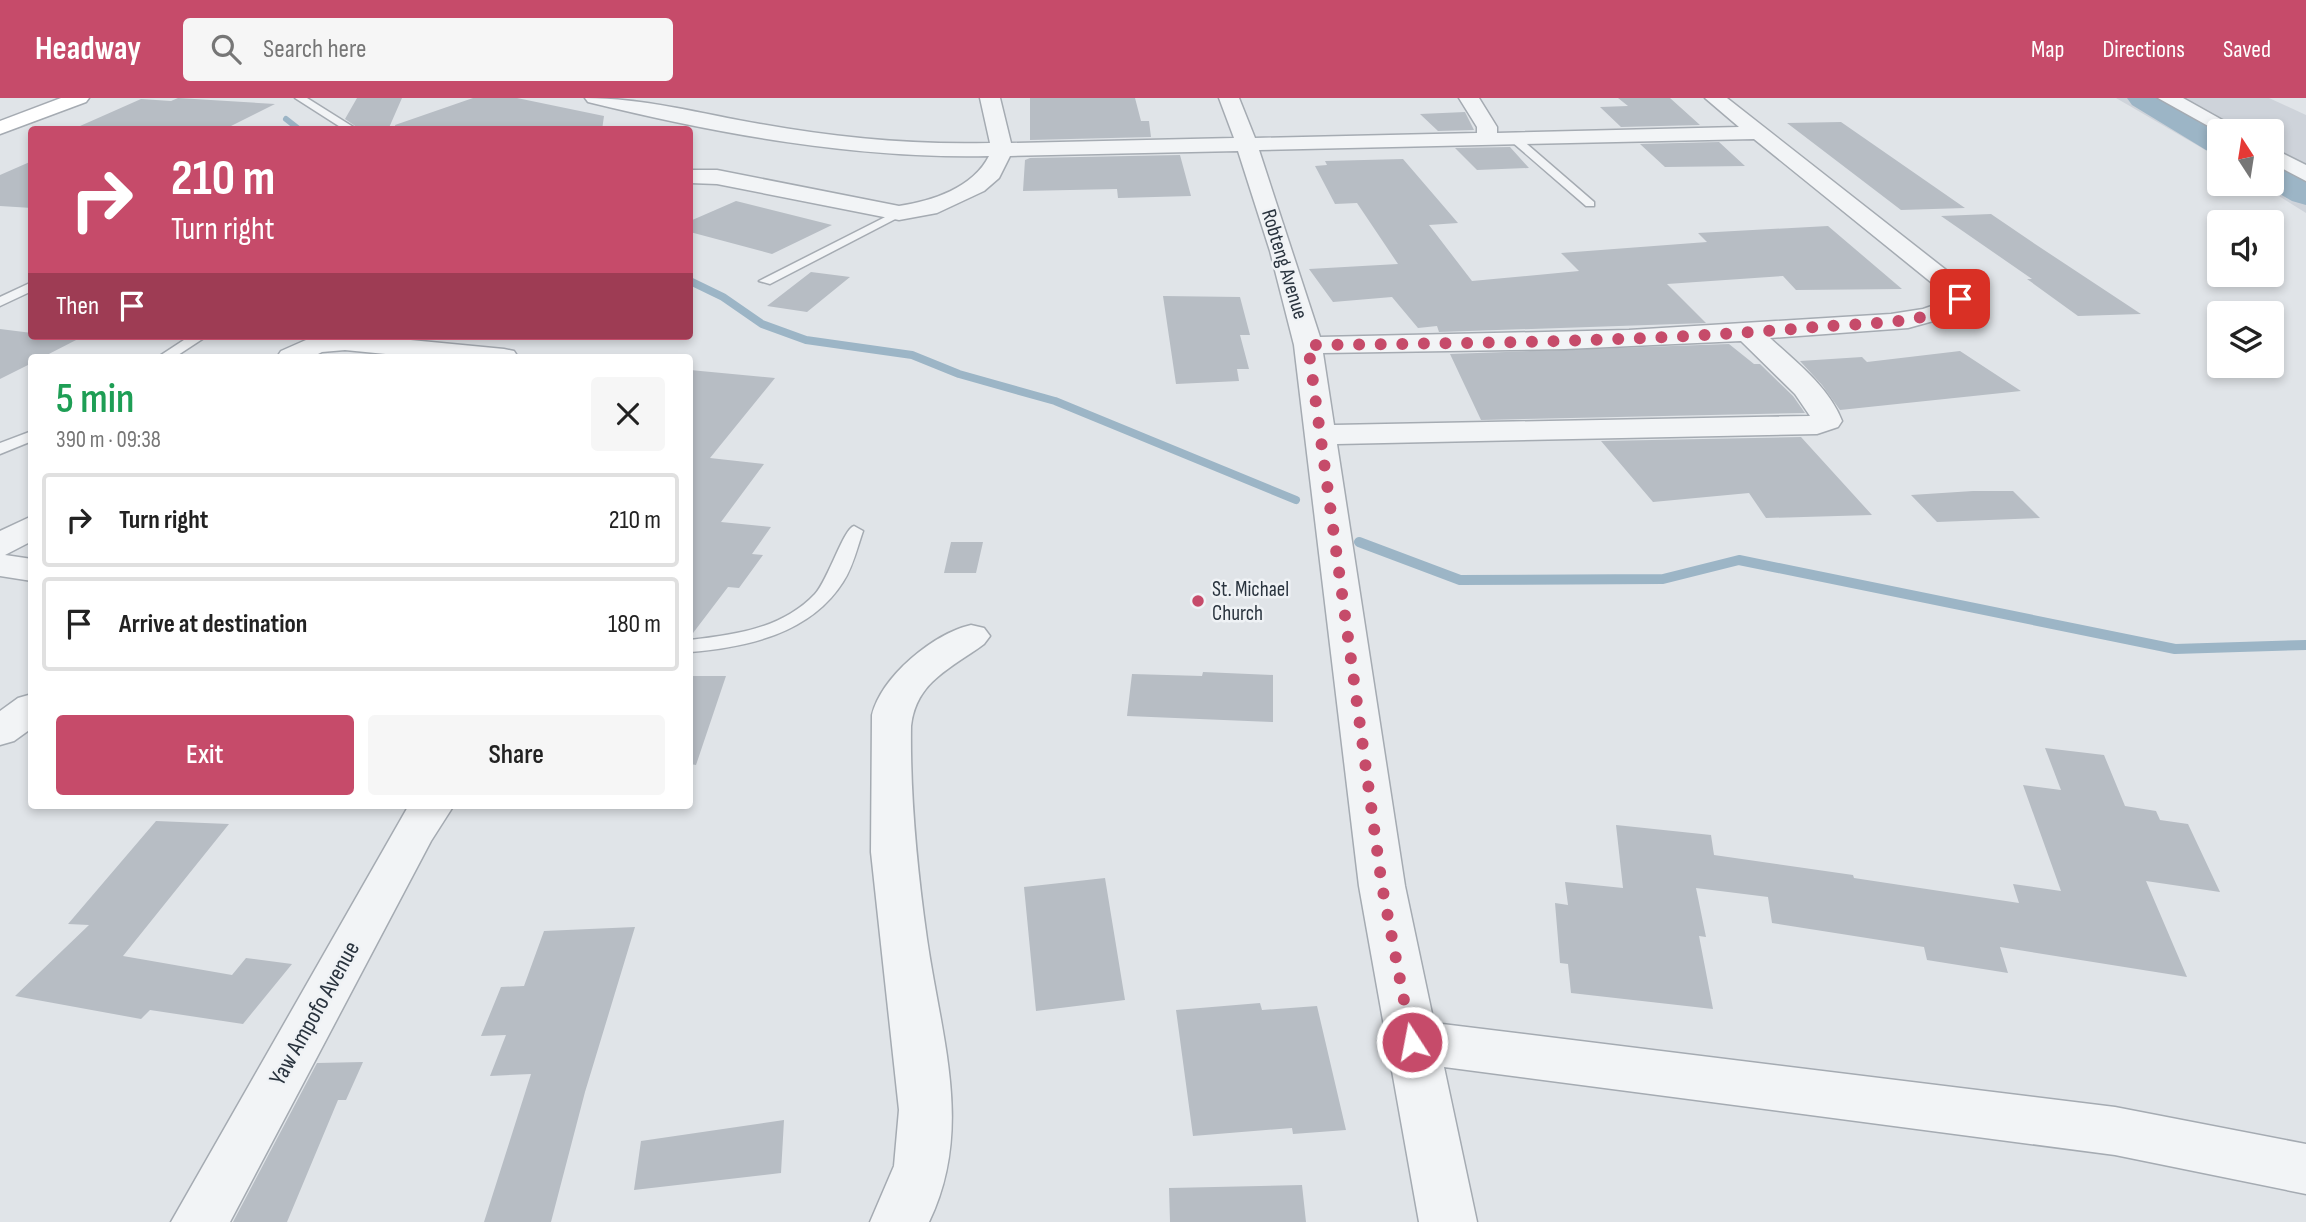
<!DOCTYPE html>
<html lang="en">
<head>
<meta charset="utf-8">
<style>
  :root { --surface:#fff; --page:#f6f6f6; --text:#222; --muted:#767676; --line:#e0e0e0; --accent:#c64b6a }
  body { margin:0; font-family:"Sofia Sans Condensed",sans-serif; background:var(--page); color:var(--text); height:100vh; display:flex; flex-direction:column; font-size:26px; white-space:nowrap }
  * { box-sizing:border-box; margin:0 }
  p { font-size:23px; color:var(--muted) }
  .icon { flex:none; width:38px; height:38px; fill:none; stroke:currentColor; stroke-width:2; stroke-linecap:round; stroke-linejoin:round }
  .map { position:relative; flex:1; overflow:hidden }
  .sheet { position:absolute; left:28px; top:256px; width:665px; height:455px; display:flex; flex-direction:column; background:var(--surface); border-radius:7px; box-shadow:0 4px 10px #0003 }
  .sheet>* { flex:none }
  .top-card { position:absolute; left:28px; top:28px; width:665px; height:214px; border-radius:7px; box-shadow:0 4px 10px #0003; background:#c64b6a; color:#fff; overflow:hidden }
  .needle { width:46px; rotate:348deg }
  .controls { position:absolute; left:2207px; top:21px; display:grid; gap:14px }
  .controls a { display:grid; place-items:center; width:77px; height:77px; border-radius:7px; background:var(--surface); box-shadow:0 4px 10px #0003; font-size:35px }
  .pin { position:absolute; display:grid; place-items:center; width:60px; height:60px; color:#fff; margin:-30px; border-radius:14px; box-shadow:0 4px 10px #0006 }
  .me { position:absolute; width:77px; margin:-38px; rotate:349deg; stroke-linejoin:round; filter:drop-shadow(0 0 5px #0008) }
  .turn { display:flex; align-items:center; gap:24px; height:147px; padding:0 28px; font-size:32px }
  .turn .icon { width:91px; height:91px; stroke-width:2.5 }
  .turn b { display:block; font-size:49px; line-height:60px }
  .then { display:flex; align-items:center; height:66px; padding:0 28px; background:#0003; gap:14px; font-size:26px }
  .round { display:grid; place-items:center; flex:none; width:74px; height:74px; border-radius:7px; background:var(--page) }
  .head { display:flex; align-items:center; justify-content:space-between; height:119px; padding:0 28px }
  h1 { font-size:42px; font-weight:600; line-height:52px; color:#1e9e55 }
  .cta { display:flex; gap:14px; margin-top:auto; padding:14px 28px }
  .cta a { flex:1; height:80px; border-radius:7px; background:var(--accent); color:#fff; font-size:28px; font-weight:600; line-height:80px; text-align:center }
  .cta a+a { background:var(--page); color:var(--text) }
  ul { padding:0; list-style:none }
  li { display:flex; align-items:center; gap:21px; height:94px; margin:0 14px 10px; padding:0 14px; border:4px solid var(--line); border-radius:7px }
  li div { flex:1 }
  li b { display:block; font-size:26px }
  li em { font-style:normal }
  header { display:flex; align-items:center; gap:42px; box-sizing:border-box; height:98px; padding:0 35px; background:var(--accent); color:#fff }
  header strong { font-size:33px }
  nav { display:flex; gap:38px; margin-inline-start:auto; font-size:24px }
  .search { width:490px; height:63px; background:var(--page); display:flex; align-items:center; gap:18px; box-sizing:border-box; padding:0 24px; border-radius:7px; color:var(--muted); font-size:26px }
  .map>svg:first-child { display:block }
  .built { fill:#ced3da }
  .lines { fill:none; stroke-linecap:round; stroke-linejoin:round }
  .stream-far2 { stroke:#9cb5c6; stroke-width:6 }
  .stream-far1 { stroke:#9cb5c6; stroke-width:8 }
  .stream { stroke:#9cb5c6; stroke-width:10 }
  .river { fill:#9cb5c6; fill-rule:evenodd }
  .building { fill:#b7bdc4 }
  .lane-casing { stroke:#a5abb2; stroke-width:3 }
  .street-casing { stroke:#a5abb2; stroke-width:3 }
  .secondary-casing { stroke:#a5abb2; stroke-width:3 }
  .lane { fill:#f2f4f6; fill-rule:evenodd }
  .street { fill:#f2f4f6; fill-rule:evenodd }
  .secondary { fill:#fff; fill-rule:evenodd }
  .route { stroke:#c64b6a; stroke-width:12; stroke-dasharray:0 21.6 }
  .poi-dot { fill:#c64b6a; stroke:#eff2f5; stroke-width:2.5 }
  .labels { text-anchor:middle; stroke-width:5; stroke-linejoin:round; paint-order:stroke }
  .street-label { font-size:21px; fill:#29333e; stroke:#eff2f5 }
  .poi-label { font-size:21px; fill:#29333e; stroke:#eff2f5; text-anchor:start }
  .near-street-label { font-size:24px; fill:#29333e; stroke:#eff2f5 }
</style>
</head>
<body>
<header>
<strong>Headway</strong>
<div class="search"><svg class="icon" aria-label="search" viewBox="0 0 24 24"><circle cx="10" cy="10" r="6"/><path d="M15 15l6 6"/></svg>Search here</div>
<nav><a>Map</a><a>Directions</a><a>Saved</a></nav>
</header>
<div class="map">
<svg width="2306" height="1124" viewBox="0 0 2306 1124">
  <rect width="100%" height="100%" fill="#e0e4e8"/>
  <path class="built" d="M2116 0H2269L2306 17V115L2260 86H2272V33H2219V60Z"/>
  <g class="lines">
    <path class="stream-far2" d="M286 21 300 32"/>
    <path class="stream-far1" d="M690 183 723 199 762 226 806 242 912 257 959 276 1055 303 1296 402"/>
    <path class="stream" d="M1359 444 1460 482 1663 481 1739 462 2175 551 2306 547"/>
    <path class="river" d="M2127 0H2168L2226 33H2219V55L2206 52 2132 7Z
      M2272 64 2306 79V107L2292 103 2263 86H2272Z"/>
  </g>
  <path class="building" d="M178 0 275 6 223 32H71L141 1 171 3Z
    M357 0H402L388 32H361L345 21Z
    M473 0H517L604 18 602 32H396L395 27Z
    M1030 0H1135L1141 23H1149L1151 39 1030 42Z
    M1618 0H1670L1700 27 1621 29 1600 9 1628 8Z
    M1465 14 1474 32 1438 33 1420 16Z
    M1841 24 1965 110 1901 112 1787 25Z
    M1719 44 1745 68 1665 69 1640 46Z
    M1510 49 1529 70 1477 72 1455 50Z
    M1180 57 1191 98 1118 100 1117 91 1023 93 1025 62 1030 60Z
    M1403 61 1458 125 1429 127 1472 183 1579 173 1561 155 1707 144 1698 135 1828 128 1902 191 1796 192 1783 178 1667 186 1706 225 1439 234 1437 228 1418 230 1392 199 1333 204 1309 171 1398 166 1357 105 1335 106 1315 68 1327 67 1325 63Z
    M32 63V110L0 108V77Z
    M736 103 832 127 772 156 690 134V123Z
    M1991 116 2035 146 2141 216 2078 218 2027 181H2032L1941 118Z
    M811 174 850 179 807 214 767 208Z
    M1163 198 1240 199 1250 237H1240L1249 271H1237L1239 283 1176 286Z
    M0 231 32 235V238L78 241 43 259H32V265L0 281Z
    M1729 246 1754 266H1760L1793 298 1805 315 1481 322 1450 256Z
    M1960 253 2021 293 1840 312 1822 287 1800 263 1862 259 1867 264Z
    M690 272 775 280 710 360 764 366 721 424 771 429 752 456 763 457 739 490 728 489 690 539Z
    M1801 339 1872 417 1766 420 1749 395 1653 404 1601 343Z
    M1973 393H2013L2040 420 1937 424 1911 397Z
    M951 444H983L976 475H944Z
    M1203 574 1273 577V624L1127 618 1132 576 1202 578Z
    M690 578H726L696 667 690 666Z
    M2045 650 2104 657 2125 708 2156 713 2160 722 2188 726 2220 794 2146 783 2187 879 2000 849 2008 875 1927 862 1924 849 1772 825 1768 799 1696 790 1706 839 1699 838 1713 911 1571 895 1568 866 1560 865 1555 805 1568 807 1565 784 1623 790 1616 727 1711 737 1714 757 1853 777 1854 780 2019 805 2013 786 2061 793 2023 687 2061 692Z
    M156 723 229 726 123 858 232 877 246 860 292 866 243 926 150 912 141 921 15 898 89 827 68 826Z
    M1105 780 1125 902 1036 913 1024 789Z
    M635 829 585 994 551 1124H484L531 976 490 978 506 937 481 938 501 889 524 888 544 833Z
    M1260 905 1262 912 1317 908 1346 1032 1293 1036 1292 1030 1193 1038 1176 912Z
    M363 964 346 1002H338L287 1124H233L317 965Z
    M784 1022 781 1075 634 1092 641 1043Z
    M1302 1087 1306 1124H1170L1169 1090Z"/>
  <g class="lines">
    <defs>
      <path id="lane" d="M295 0H307L358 32H345Z
        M1512 40H1520L1594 104V108H1586L1512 44Z
        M899 112 905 115 903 117 770 186 759 183Z
        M32 184V193L0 208V199Z
        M190 238H207L175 259H158Z
        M32 333V343L0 356V345Z
        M854 428 863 433C857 450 853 469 843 484 810 536 747 549 690 554V542C734 537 782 531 815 496 828 482 844 430 854 428Z"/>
      <path id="street" d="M585 0C644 0 702 16 760 26 837 40 912 47 990 45L980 0H1000L1011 45 1234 40 1219 0H1239L1255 40 1477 35V29L1459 0H1479L1497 29V35L1739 29 1705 0H1727L1955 179 1973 201 1966 214 1908 230 1770 240C1796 264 1829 289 1842 323L1838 329 1817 336 1337 346 1405 788 1434 925 2115 1009 2306 1046V1096L2115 1057 1444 969 1477 1124H1419L1359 788 1294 247 1270 153 1238 53 1010 58 999 80 984 93 937 115 899 122 717 86 690 85V72H717L899 108C932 103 973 90 989 58 855 61 718 36 588 4ZM1754 41 1937 189 1946 203 1923 211 1891 216 1629 232 1320 239 1259 52ZM1741 243 1795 296 1810 318 1334 327 1323 255 1565 251Z
        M2158 0H2183L2242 33 2219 34Z
        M2272 50 2306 67V83L2272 65Z
        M315 238H369L504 251 514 253 518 259H416L345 252 322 254 312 259H277L281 253Z
        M32 418V443L5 457 32 461V483L0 478V433Z
        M971 527 984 530 990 538 984 546C952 570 916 583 911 628 910 699 917 770 927 841 941 939 974 1031 929 1124H870L894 1068 899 1012 871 754 872 617C882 578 933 536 971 527Z
        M32 596V630L14 643 0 647V613L18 600Z
        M409 707H454L431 743 230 1124H171Z"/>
      <path id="secondary" d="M61 0H89L86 4 0 36V23Z"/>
    </defs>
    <use href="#lane" class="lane-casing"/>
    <use href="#street" class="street-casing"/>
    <use href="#secondary" class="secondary-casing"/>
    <use href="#lane" class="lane"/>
    <use href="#street" class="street"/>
    <use href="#secondary" class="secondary"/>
  </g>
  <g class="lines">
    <path class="route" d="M1412 944 1382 788 1308 247C1478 245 1648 244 1816 229 1861 225 1916 227 1957 208L1960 201"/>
  </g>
  <circle class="poi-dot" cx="1198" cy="503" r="7"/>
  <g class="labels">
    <g class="street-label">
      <text transform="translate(1285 166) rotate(73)" y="7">Robteng Avenue</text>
    </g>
    <g class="poi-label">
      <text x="1212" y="498">St. Michael<tspan x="1212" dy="24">Church</tspan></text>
    </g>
    <g class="near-street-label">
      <text transform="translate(314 915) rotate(-61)" y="8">Yaw Ampofo Avenue</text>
    </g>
  </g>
</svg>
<div class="controls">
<a><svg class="needle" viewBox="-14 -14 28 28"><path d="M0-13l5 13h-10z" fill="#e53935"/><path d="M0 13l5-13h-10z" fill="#767676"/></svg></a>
<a><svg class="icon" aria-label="sound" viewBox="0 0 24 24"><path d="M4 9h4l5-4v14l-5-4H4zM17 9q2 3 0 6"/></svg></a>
<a><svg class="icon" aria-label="layers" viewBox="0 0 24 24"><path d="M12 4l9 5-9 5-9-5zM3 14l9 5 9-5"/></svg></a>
</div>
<div class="pin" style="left:1960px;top:201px;background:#d93025"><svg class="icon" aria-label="arrive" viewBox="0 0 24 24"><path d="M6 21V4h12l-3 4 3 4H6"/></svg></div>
<svg class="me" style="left:1412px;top:944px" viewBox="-20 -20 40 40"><circle r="17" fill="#c64b6a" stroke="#fff" stroke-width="3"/><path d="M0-11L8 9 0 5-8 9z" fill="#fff"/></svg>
<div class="top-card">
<div class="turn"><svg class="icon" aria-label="right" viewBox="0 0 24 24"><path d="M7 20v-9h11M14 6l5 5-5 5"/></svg><div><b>210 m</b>Turn right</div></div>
<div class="then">Then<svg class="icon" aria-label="arrive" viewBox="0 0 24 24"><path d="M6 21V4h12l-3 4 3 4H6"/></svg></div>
</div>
<section class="sheet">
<div class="head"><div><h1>5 min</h1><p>390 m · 09:38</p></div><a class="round"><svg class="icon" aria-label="close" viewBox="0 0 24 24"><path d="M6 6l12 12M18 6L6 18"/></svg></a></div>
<ul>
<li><svg class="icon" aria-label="right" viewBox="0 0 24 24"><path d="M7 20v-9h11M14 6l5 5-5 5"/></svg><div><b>Turn right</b></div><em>210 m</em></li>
<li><svg class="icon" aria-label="arrive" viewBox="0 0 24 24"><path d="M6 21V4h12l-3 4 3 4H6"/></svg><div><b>Arrive at destination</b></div><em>180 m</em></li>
</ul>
<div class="cta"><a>Exit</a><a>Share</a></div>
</section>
</div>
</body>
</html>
